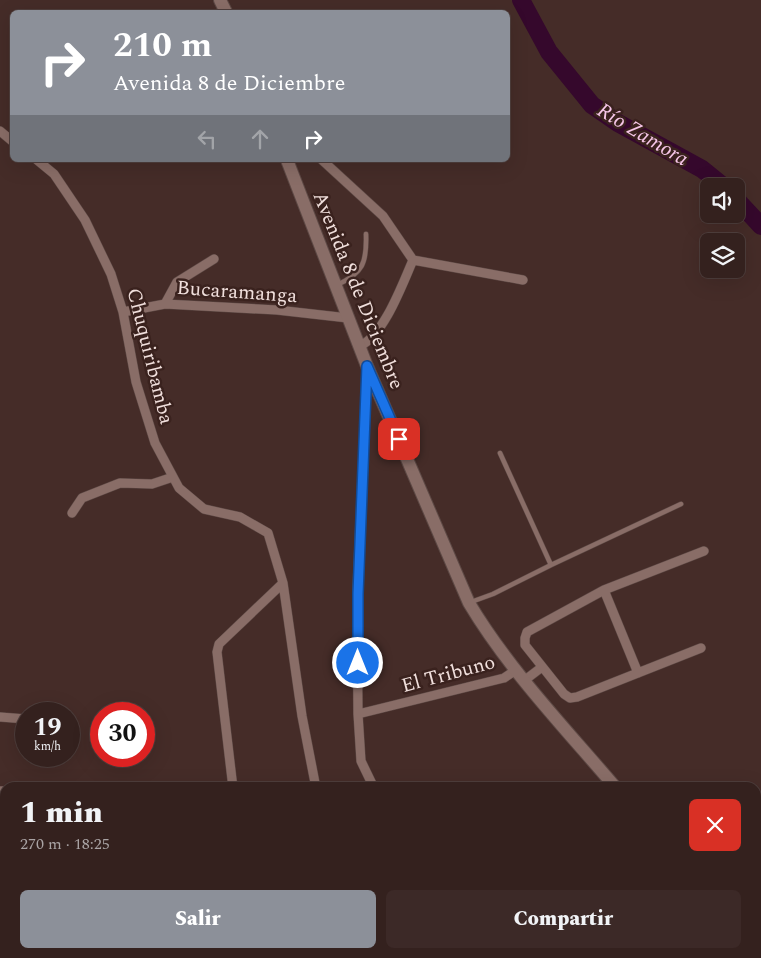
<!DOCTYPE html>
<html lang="es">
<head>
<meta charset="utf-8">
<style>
  :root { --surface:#34211e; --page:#3c2927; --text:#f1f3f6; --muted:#a9a3a4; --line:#4e3e3c; --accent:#8c9099 }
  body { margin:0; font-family:Spectral,serif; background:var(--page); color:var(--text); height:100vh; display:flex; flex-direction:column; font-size:19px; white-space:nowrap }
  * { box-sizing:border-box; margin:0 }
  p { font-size:16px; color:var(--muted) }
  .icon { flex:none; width:28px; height:28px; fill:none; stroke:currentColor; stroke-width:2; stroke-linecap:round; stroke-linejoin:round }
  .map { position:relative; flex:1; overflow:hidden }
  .drawer { position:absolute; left:0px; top:782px; width:761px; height:176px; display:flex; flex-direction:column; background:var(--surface); border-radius:15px 15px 0 0; box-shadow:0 5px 20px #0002,0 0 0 1px var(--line) }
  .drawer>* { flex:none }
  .hud { position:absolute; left:10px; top:10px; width:500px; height:152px; border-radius:8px; box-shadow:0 5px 20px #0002,0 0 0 1px var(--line); background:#8c9099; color:#fff; overflow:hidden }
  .controls { position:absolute; left:700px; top:178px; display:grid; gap:10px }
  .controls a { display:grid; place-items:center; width:45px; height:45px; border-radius:8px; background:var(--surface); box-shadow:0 5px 20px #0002,0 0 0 1px var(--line); font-size:25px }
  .speed { position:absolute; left:15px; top:702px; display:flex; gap:10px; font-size:25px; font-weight:700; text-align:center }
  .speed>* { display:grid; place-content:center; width:65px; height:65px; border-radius:50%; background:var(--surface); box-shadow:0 5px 20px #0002,0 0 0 1px var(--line); line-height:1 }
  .speed small { font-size:12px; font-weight:400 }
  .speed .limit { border:8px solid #d22; background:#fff; color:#111 }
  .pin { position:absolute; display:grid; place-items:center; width:42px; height:42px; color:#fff; margin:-21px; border-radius:10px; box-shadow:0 2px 8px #0006 }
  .me { position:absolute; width:55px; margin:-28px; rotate:0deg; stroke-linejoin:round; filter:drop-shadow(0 0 4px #0008) }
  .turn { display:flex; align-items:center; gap:18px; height:105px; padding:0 20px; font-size:22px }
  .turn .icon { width:65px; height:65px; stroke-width:2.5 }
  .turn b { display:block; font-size:35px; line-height:42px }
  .lanes { display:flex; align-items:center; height:48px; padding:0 20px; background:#0003; justify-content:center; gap:25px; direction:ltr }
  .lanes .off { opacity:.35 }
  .round { display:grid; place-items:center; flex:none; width:52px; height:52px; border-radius:8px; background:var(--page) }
  .overview { display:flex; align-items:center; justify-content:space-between; height:85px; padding:0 20px }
  h1 { font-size:30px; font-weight:800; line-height:38px }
  .cta { display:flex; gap:10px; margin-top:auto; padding:10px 20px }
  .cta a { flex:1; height:58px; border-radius:8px; background:var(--accent); color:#fff; font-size:20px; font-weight:800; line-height:58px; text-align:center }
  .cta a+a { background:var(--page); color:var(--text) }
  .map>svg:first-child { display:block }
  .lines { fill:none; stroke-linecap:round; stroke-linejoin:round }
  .river { stroke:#35082c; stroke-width:18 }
  .lane-casing { stroke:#5d4945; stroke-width:5.5 }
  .street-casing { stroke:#5d4945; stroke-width:10 }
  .secondary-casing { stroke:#5d4945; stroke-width:14 }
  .lane { stroke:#896d67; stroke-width:4.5 }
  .street { stroke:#896d67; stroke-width:9 }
  .secondary { stroke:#896d67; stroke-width:12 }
  .route-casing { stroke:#114b97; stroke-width:12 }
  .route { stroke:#1a73e8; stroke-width:9 }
  .labels { text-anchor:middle; stroke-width:5; stroke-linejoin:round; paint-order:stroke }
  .street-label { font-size:20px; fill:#f0dfdc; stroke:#3a221e }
  .water-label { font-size:21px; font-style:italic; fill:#f6c6e8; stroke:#3a221e }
</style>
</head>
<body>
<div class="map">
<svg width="761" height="958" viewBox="0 0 761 958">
  <rect width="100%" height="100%" fill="#452c28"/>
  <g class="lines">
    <path class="river" d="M521 0 549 52 592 105 618 123 702 169 723 186
      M736 199 761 226"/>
    <defs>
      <path id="lane" d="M337 285C363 273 367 263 366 234
        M500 453 551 565
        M471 602 493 594 551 565 681 504"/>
      <path id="street" d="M0 131 12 141
        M37 160 54 174 85 220 111 274 123 312 136 382 155 443 179 488 204 509 240 517 268 533 283 583 302 716 316 788
        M322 160 383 216 413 260 523 280
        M165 304 177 282 214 259
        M123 312 165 304 277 310 348 318
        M360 346C384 335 402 285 413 260
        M367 369 357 594 358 714 361 761 374 788
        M72 513 82 498 120 483 152 484 173 477
        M604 590 638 673
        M701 648 577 697 570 698 564 694 525 645V638L527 632 604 590 704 551
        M525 680 542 667
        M358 714 504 678 516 670
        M0 717 26 719
        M69 726 75 728
        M233 788 217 652 219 644 283 583
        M0 791H5
        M0 912 5 911
        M54 954 55 958
        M121 954V958
        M189 954 190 958
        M255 954 256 958
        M321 954 323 958
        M382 954 387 958
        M471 954 476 958
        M542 954 544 958
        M305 958 314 954"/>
      <path id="secondary" d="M220 0 226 12
        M287 160 367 366 469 603C509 670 565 728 616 788
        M754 954 758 958"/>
    </defs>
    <use href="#lane" class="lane-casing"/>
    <use href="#street" class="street-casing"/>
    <use href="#secondary" class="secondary-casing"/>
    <use href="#lane" class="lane"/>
    <use href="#street" class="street"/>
    <use href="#secondary" class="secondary"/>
  </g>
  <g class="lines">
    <defs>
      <path id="route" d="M358 663V594L367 366 399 439"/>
    </defs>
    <use href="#route" class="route-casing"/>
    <use href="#route" class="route"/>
  </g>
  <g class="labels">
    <g class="street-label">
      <text transform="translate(359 290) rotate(68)" y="7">Avenida 8 de Diciembre</text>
      <text transform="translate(237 291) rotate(4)" y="7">Bucaramanga</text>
      <text transform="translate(151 356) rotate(76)" y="7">Chuquiribamba</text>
      <text transform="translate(448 673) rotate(-15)" y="7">El Tribuno</text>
    </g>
    <g class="water-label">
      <text transform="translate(643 134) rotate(31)" y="7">Río Zamora</text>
    </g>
  </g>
</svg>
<div class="controls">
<a><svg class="icon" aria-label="sound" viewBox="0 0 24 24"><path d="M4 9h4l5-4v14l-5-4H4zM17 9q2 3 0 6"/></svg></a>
<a><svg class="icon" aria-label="layers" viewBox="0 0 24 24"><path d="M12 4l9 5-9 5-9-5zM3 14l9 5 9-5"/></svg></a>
</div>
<div class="speed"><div>19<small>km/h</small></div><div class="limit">30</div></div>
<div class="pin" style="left:399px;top:439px;background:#d93025"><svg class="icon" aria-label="arrive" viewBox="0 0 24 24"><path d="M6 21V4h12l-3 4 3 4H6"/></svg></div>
<svg class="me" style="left:358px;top:663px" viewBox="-20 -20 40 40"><circle r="17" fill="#1a73e8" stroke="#fff" stroke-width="3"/><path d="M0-11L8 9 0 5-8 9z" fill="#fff"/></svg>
<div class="hud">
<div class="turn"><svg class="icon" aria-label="right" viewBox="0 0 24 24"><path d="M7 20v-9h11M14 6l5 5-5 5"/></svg><div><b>210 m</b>Avenida 8 de Diciembre</div></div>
<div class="lanes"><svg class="icon off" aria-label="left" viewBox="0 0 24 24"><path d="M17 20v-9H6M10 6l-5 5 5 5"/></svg><svg class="icon off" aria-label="ahead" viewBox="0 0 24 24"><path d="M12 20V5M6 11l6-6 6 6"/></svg><svg class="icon" aria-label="right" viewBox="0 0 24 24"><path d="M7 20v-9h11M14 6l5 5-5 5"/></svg></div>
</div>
<section class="drawer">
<div class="overview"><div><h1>1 min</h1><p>270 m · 18:25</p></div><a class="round" style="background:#d93025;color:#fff"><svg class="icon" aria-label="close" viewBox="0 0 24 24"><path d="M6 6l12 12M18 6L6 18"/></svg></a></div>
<div class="cta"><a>Salir</a><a>Compartir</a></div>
</section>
</div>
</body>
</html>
